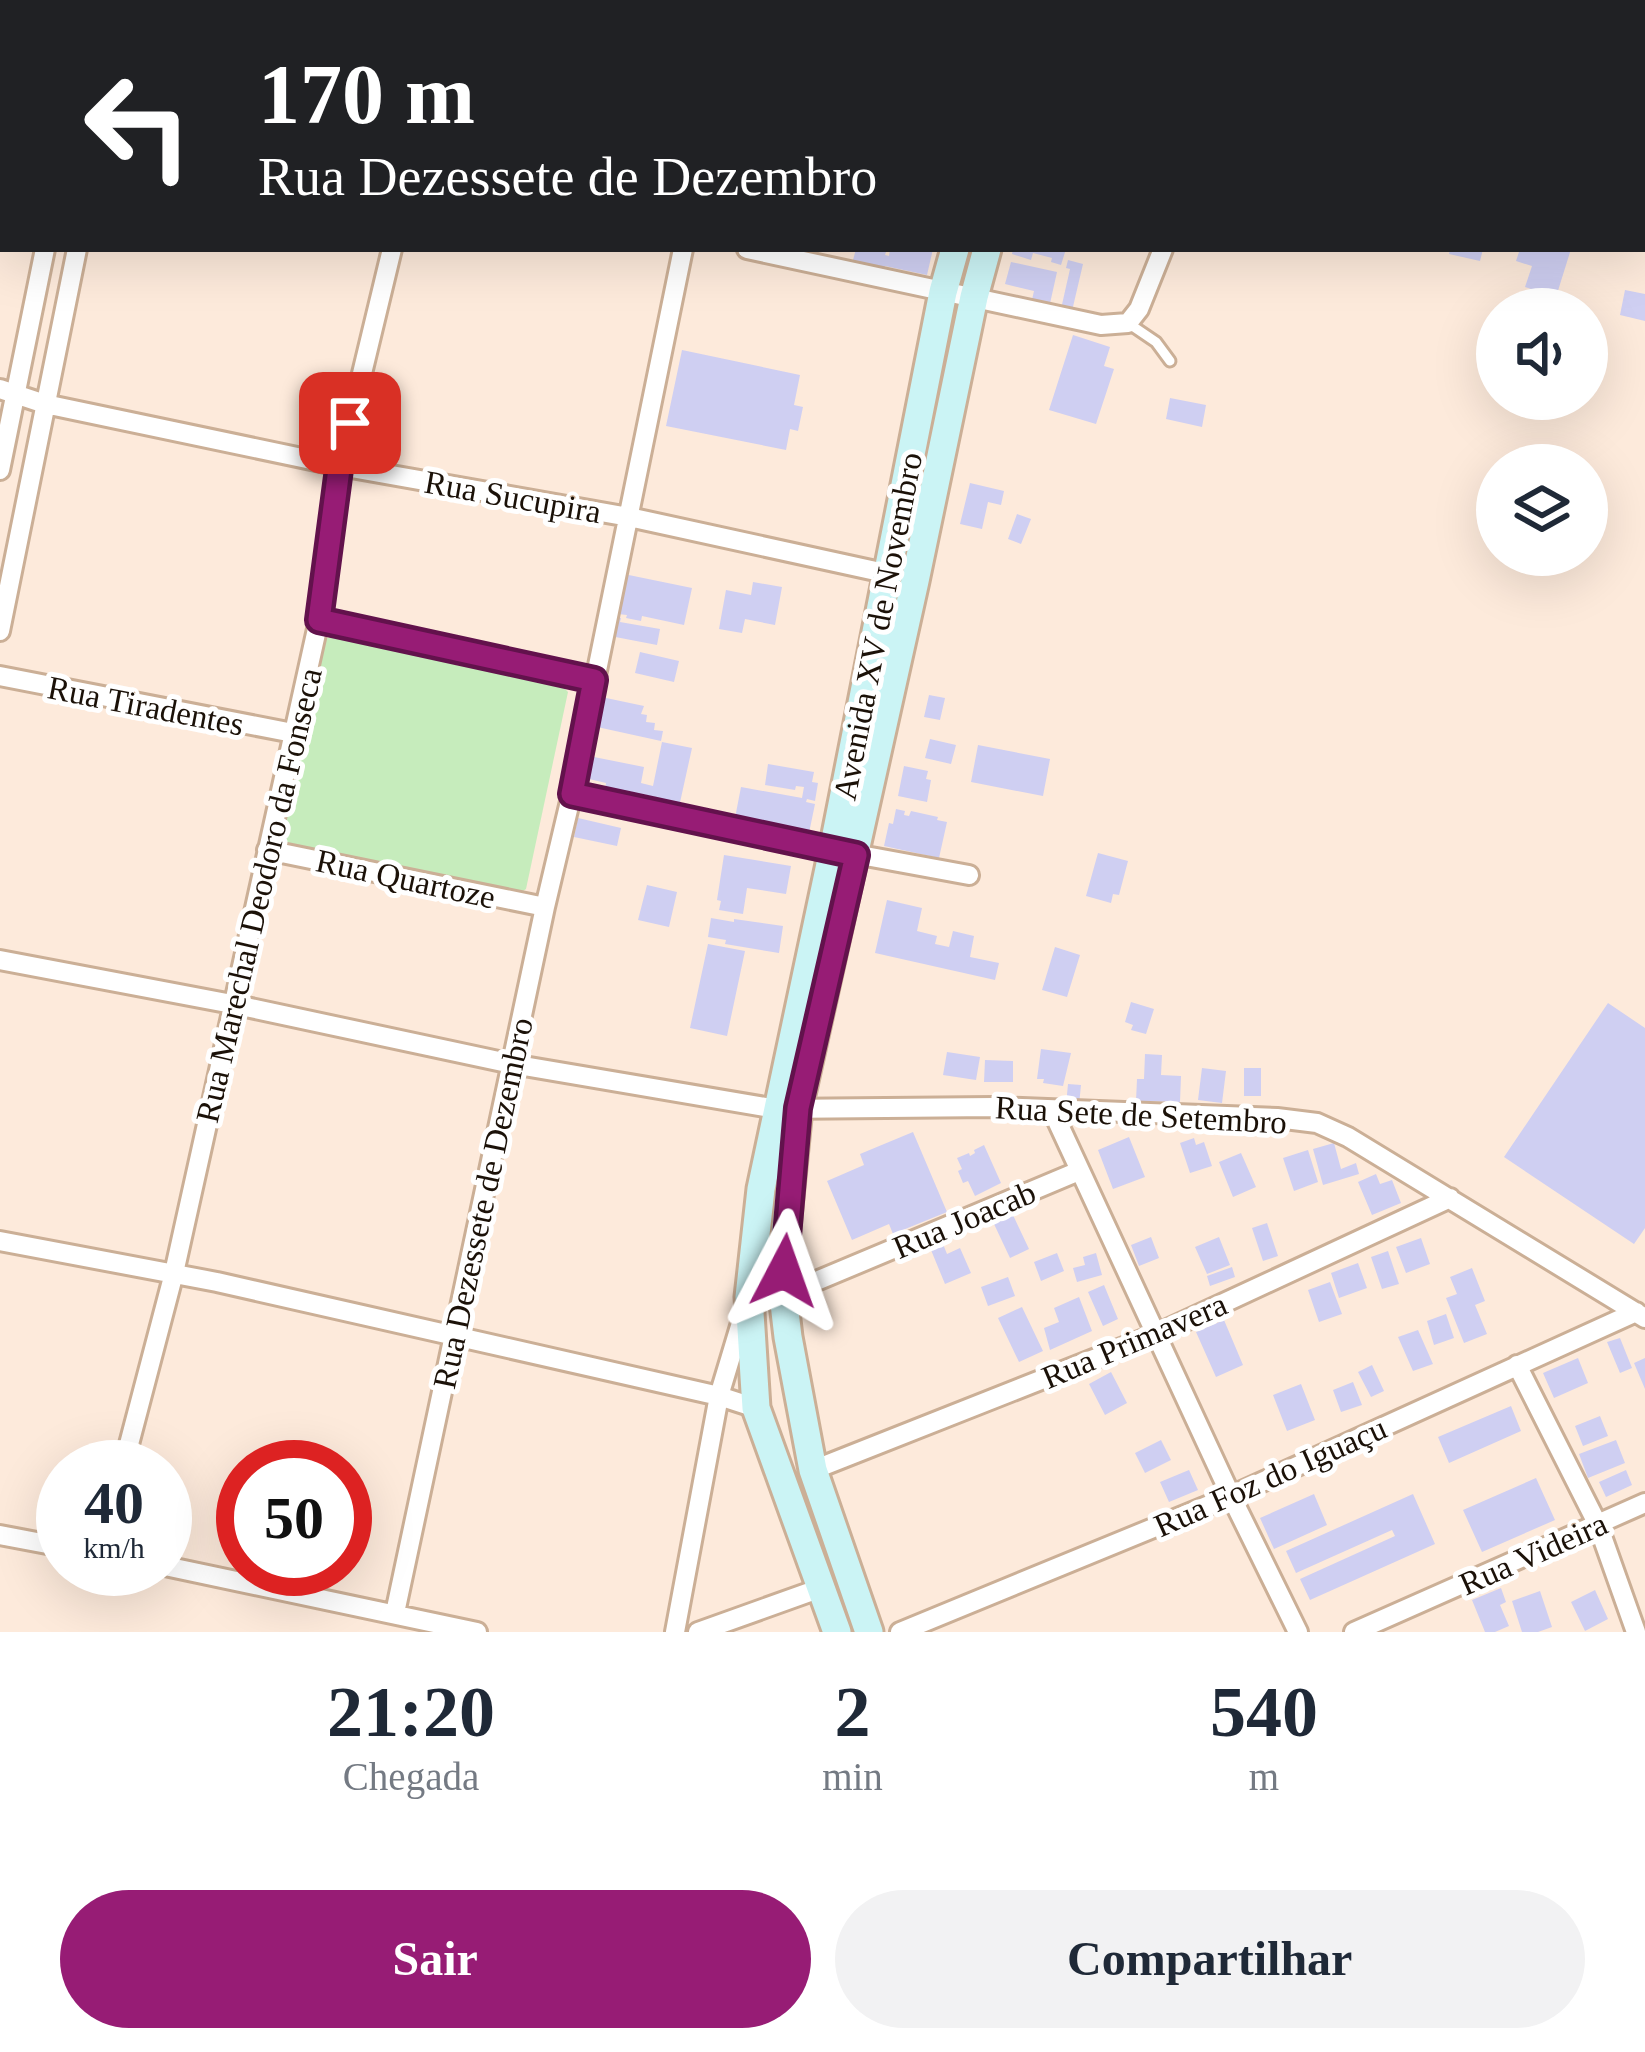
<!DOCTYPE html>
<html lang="pt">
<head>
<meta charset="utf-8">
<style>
  :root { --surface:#fff; --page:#f2f2f3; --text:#1f2937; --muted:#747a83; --accent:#971c75 }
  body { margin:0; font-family:Georgia,serif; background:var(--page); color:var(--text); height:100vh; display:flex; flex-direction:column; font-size:45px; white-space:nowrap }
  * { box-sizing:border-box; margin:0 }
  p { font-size:39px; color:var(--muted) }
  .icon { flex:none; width:66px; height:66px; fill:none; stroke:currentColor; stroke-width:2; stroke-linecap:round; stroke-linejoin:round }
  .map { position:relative; height:1632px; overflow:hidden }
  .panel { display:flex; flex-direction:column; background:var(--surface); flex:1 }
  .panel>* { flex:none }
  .banner { position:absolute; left:0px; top:0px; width:1647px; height:252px; box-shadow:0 12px 48px #0002; background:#202124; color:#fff; overflow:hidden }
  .fabs { position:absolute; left:1476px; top:288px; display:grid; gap:24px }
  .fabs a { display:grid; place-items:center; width:132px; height:132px; border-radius:50%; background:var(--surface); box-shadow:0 12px 48px #0002; font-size:60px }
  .speed { position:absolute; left:36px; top:1440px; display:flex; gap:24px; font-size:60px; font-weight:700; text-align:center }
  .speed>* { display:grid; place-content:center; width:156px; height:156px; border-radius:50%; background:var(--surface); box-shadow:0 12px 48px #0002; line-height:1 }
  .speed small { font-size:30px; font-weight:400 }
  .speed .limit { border:18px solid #d22; background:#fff; color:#111 }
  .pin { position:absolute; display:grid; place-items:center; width:102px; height:102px; color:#fff; margin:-51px; border-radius:24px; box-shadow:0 6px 18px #0006 }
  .me { position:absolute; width:132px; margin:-66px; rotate:4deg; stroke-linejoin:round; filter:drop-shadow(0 0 9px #0008) }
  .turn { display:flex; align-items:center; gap:42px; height:252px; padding:0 60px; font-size:54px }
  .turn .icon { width:156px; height:156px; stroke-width:2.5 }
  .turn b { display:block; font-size:84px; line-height:102px }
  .eta { display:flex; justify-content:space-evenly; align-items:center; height:204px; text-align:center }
  .eta b { font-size:72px; font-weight:700; line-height:84px }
  .primary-button { display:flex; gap:24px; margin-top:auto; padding:24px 60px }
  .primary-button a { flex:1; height:138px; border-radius:72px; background:var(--accent); color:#fff; font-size:48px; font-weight:700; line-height:138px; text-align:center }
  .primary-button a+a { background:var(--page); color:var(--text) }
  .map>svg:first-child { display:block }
  .green { fill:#c6ecbc }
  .building { fill:#cfcff2 }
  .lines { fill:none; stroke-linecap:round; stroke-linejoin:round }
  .lane-casing { stroke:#cbaf96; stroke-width:15 }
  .street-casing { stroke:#cbaf96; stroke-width:24 }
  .secondary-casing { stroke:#cbaf96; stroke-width:33 }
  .lane { stroke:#fff; stroke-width:9 }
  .street { stroke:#fff; stroke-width:18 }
  .secondary { stroke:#cbf4f5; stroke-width:27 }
  .route-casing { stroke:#62124c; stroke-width:30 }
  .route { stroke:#971c75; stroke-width:21 }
  .labels { text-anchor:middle; stroke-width:10; stroke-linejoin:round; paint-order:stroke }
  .street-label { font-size:33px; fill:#1b1108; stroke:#fff }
</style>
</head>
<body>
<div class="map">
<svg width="1645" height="1632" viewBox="0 0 1645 1632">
  <rect width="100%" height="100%" fill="#fdeadb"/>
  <path class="green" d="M332 636 563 687 568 692 526 889 517 895 281 841 279 832 325 639Z"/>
  <path class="building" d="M856 249H887L885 255 889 256 890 249H933L927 275 885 266V269L853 260Z
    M1013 249H1066L1061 265 1051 262 1052 258 1033 253 1031 260 1012 254Z
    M1450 249H1483L1480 261 1449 254Z
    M1520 249H1571L1556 297 1525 287 1532 266 1516 261Z
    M1068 260 1083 264 1072 311 1061 309 1070 269 1066 268Z
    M1011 262 1057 272 1049 308 1031 304 1034 291 1005 284Z
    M1625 290 1645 294V321L1620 315Z
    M1073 335 1110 347 1104 366 1114 369 1096 424 1049 410Z
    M682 350 800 375 794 405 803 407 798 431 790 429 786 450 666 426Z
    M1170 398 1206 405 1202 427 1166 419Z
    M970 483 1004 491 1001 505 988 502 982 529 960 524Z
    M1017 514 1031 519 1021 544 1008 539Z
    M619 573 692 588 684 625 642 616 641 621 626 618 627 615 618 614 619 610 611 608Z
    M753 582 782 587 775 625 745 619 742 633 719 629 726 590 751 595Z
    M611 616 621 618 620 622 660 629 657 645 605 635Z
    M640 652 679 661 674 682 635 673Z
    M592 695 644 706 641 714 647 715 646 722 655 723 654 730 663 731 661 741 588 725Z
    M929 695 945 698 940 720 924 717Z
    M930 739 956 745 951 764 925 758Z
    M662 742 692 748 679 807 605 791 606 783 589 779 594 757 644 767 641 783 653 786Z
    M978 745 1050 759 1043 796 971 782Z
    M768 764 814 772 812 782 818 783 815 801 807 799 806 802 815 804 809 833 735 818 741 787 802 798 804 787 796 786 795 790 765 785Z
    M904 766 928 771 926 779 931 780 927 802 898 796Z
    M896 809 905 811 904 815 909 816 911 811 938 817 937 820 947 822 939 858 884 846 889 823 893 824Z
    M578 818 621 828 617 846 574 837Z
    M1098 853 1128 861 1119 895 1113 894 1111 903 1086 896Z
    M724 855 791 866 786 894 747 888 743 914 719 910 721 901 717 900Z
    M647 885 677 892 669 927 638 920Z
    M887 900 922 908 917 931 937 936 935 944 949 947 953 931 974 936 970 957 999 963 995 980 875 953Z
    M711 918 734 922V919L783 926 779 953 725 944 726 940 708 937Z
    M708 944 745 951 727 1036 690 1028Z
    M1055 947 1080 955 1067 997 1042 990Z
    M1131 1002 1154 1009 1146 1034 1131 1030 1133 1025 1125 1022Z
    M1608 1003 1645 1028V1228L1634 1244 1504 1157Z
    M1041 1049 1071 1053 1063 1086 1043 1083 1044 1079H1037Z
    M947 1052 980 1057 976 1080 943 1075Z
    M1145 1054 1162 1055 1161 1075 1181 1076 1180 1102 1136 1101 1137 1079H1144Z
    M985 1060 1013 1061V1082H984Z
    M1202 1068 1226 1071 1222 1103 1198 1100Z
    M1244 1068H1261V1096H1244Z
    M1068 1084 1081 1085 1079 1105H1066Z
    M913 1132 947 1212 893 1234 889 1224 852 1240 827 1181 864 1165 860 1154Z
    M1129 1137 1145 1177 1113 1189 1098 1150Z
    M1194 1138 1196 1145 1204 1142 1212 1166 1190 1173 1180 1143Z
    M1334 1143 1341 1169 1356 1163 1359 1174 1323 1185 1313 1149Z
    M984 1145 1001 1183 975 1196 968 1181 963 1183 958 1171 962 1169 957 1158 969 1153 970 1156 975 1153 974 1150Z
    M1308 1150 1318 1182 1294 1191 1283 1158Z
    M1241 1153 1256 1187 1233 1197 1219 1162Z
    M1376 1174 1380 1184 1392 1180 1401 1203 1372 1215 1358 1182Z
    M1013 1215 1029 1249 1010 1258 994 1224Z
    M1267 1223 1278 1256 1263 1261 1252 1228Z
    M1151 1237 1159 1258 1139 1266 1131 1245Z
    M1219 1237 1230 1265 1207 1274 1195 1247Z
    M1421 1238 1430 1264 1406 1273 1396 1247Z
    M943 1244 947 1254 960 1248 971 1273 945 1284 931 1250Z
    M1388 1251 1399 1284 1382 1289 1371 1257Z
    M1057 1253 1064 1271 1041 1281 1034 1262Z
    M1096 1253 1102 1275 1077 1282 1073 1268 1085 1265 1083 1257Z
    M1358 1263 1367 1288 1339 1298 1331 1273Z
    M1232 1267 1235 1277 1210 1286 1207 1276Z
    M1472 1268 1485 1301 1475 1305 1487 1334 1464 1343 1446 1298 1457 1294 1450 1277Z
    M1008 1277 1015 1296 988 1306 981 1287Z
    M1330 1282 1342 1314 1319 1322 1308 1290Z
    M1104 1285 1118 1319 1103 1326 1088 1292Z
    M1079 1297 1092 1331 1050 1350 1044 1328 1059 1322 1054 1308Z
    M1022 1307 1043 1351 1019 1362 998 1318Z
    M1446 1314 1454 1338 1434 1345 1427 1321Z
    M1224 1320 1243 1365 1216 1377 1196 1332Z
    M1418 1330 1433 1364 1413 1371 1398 1337Z
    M1620 1338 1632 1368 1620 1373 1607 1342Z
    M1578 1358 1588 1383 1554 1398 1543 1373Z
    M1645 1358V1389L1634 1363Z
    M1372 1365 1384 1391 1371 1397 1358 1372Z
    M1111 1372 1127 1403 1105 1415 1089 1384Z
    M1353 1382 1362 1405 1341 1412 1333 1390Z
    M1301 1384 1315 1420 1287 1431 1273 1395Z
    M1511 1406 1521 1431 1449 1463 1438 1437Z
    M1600 1416 1608 1436 1583 1446 1575 1426Z
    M1161 1440 1171 1460 1145 1473 1135 1453Z
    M1616 1440 1625 1463 1588 1478 1579 1454Z
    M1189 1470 1198 1490 1169 1502 1160 1482Z
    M1626 1470 1632 1485 1606 1497 1599 1482Z
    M1536 1478 1555 1520 1482 1552 1463 1510Z
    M1314 1494 1327 1525 1274 1549 1260 1518Z
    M1413 1494 1435 1544 1310 1600 1300 1579 1395 1536 1392 1530 1296 1573 1286 1551Z
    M1501 1588 1506 1602 1500 1605 1509 1626 1495 1632H1485L1472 1600Z
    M1595 1590 1608 1619 1585 1631 1571 1602Z
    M1540 1591 1552 1627 1538 1632H1522L1512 1601Z"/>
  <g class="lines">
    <defs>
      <path id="lane" d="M1128 323 1156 342 1170 361"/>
      <path id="street" d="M796 0 808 3
        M1447 0V3
        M94 3 95 0
        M128 3 129 0
        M438 3 439 0
        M738 3 739 0
        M0 103H3
        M1644 195 1645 190
        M1644 230 1645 231
        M747 249 1101 325 1128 323 1139 309 1163 249
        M0 389 45 404 340 466 629 517 894 575
        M0 470 45 249
        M319 620 594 680
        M0 631 77 249
        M0 676 293 733
        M572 793 833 850 969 875
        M267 850 545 907
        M0 960 232 1004 512 1064 777 1109 994 1107 1277 1118 1317 1123 1348 1137 1645 1318
        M1052 1110 1231 1496 1298 1632
        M0 1241 217 1282 719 1396 756 1408
        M783 1295 1079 1171
        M1517 1365 1598 1525 1636 1632
        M123 1467 174 1273 319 620 339 469 392 249
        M813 1470 1157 1334 1450 1198
        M0 1535 63 1547
        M165 1566 477 1632
        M395 1613 545 907 572 793 683 249
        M675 1632 719 1396 744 1313
        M698 1632 821 1588
        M900 1632 1231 1496 1636 1312
        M1354 1632 1645 1503"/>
      <path id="secondary" d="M1017 3V0
        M1050 3V0
        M837 1632 756 1408 749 1297 761 1189 833 850 943 292 955 249
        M869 1632 813 1470 788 1337 783 1295 784 1247 798 1108 915 581 974 297 987 249"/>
    </defs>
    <use href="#lane" class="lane-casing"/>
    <use href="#street" class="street-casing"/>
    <use href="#secondary" class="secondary-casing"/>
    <use href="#lane" class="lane"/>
    <use href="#street" class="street"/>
    <use href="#secondary" class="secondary"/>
  </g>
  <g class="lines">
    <defs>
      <path id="route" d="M350 423 339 469 319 620 594 680 572 794 856 855 798 1108 784 1271"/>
    </defs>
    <use href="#route" class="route-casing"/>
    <use href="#route" class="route"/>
  </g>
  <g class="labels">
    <g class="street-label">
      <text transform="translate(513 496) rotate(10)" y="12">Rua Sucupira</text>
      <text transform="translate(877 626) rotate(-79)" y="12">Avenida XV de Novembro</text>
      <text transform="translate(146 705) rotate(11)" y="12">Rua Tiradentes</text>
      <text transform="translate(406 878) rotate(12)" y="12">Rua Quartoze</text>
      <text transform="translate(258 895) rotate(-77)" y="12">Rua Marechal Deodoro da Fonseca</text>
      <text transform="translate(1141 1114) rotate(3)" y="12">Rua Sete de Setembro</text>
      <text transform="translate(482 1203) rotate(-78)" y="12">Rua Dezessete de Dezembro</text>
      <text transform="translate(964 1219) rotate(-23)" y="12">Rua Joacab</text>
      <text transform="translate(1134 1340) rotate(-23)" y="12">Rua Primavera</text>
      <text transform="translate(1270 1476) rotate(-24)" y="12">Rua Foz do Iguaçu</text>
      <text transform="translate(1533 1553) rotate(-24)" y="12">Rua Videira</text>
    </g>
  </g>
</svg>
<div class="fabs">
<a><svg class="icon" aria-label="sound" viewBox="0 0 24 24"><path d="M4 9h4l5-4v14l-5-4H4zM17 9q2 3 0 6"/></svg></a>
<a><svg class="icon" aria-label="layers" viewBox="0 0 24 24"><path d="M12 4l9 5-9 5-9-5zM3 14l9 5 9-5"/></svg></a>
</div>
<div class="speed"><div>40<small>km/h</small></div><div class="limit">50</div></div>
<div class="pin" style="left:350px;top:423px;background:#d93025"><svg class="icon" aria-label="arrive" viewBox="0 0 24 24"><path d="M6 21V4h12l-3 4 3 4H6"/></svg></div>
<svg class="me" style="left:784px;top:1271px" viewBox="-20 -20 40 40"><path d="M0-17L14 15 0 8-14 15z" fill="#971c75" stroke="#fff" stroke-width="4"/></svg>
<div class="banner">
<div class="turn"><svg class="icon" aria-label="left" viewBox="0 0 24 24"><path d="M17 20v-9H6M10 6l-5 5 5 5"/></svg><div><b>170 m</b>Rua Dezessete de Dezembro</div></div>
</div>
</div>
<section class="panel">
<div class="eta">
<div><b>21:20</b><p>Chegada</p></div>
<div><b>2</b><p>min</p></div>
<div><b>540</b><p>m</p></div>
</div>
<div class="primary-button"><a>Sair</a><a>Compartilhar</a></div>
</section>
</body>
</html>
